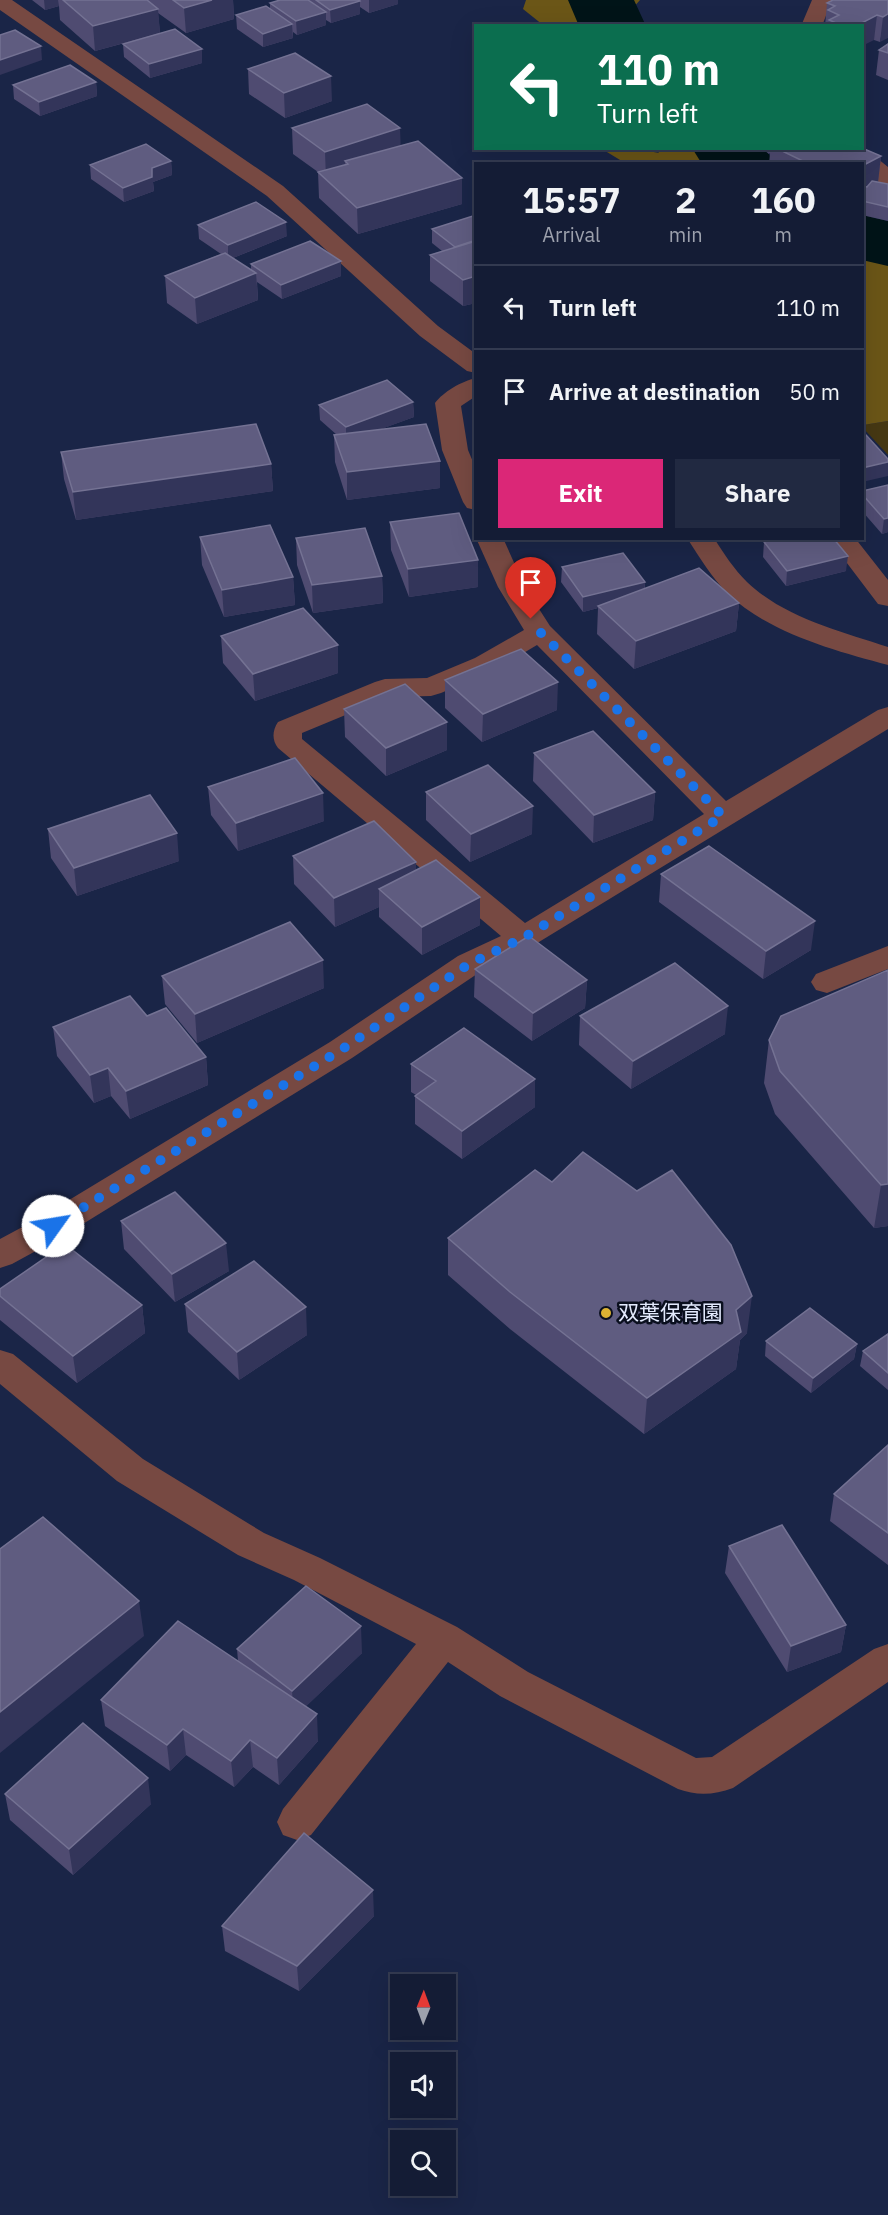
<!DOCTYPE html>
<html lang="en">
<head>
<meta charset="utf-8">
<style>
  :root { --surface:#141c35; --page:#212941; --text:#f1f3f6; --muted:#9da1ad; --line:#333a50; --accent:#db2777 }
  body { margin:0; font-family:"IBM Plex Sans","Noto Sans JP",sans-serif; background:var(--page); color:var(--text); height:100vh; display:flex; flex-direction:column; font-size:22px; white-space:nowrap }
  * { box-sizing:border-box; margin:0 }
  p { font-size:20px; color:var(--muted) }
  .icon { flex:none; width:33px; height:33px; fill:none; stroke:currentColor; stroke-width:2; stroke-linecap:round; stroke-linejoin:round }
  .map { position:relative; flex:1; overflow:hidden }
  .panel { position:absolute; left:474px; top:162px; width:390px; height:378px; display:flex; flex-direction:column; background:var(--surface); border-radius:0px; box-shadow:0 6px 24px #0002,0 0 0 2px var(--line) }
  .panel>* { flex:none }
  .banner { position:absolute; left:474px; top:24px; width:390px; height:126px; border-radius:0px; box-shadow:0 6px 24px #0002,0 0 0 2px var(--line); background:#0b6e4f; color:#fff; overflow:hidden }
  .needle { width:39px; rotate:1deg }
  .tools { position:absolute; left:390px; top:1974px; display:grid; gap:12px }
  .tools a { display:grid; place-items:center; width:66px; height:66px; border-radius:0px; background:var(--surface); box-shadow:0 6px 24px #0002,0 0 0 2px var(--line); font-size:30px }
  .pin { position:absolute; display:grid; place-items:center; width:51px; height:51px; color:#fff; margin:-62px -26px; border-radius:50% 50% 50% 0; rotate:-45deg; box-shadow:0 0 6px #0007 }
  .pin .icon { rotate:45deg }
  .me { position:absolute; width:66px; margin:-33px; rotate:58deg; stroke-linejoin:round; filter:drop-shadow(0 0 4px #0008) }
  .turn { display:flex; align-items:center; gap:21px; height:126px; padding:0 24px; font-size:27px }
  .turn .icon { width:78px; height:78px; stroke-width:2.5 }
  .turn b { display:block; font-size:42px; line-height:51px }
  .eta { display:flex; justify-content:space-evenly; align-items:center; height:102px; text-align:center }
  .eta b { font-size:36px; font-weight:700; line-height:42px }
  .button { display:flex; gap:12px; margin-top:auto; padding:12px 24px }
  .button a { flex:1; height:69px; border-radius:0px; background:var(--accent); color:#fff; font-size:24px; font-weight:700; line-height:69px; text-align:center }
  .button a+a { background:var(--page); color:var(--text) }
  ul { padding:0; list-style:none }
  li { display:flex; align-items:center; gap:18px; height:84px; padding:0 24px; border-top:2px solid var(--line) }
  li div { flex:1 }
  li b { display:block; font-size:22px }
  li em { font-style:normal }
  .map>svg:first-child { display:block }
  .green { fill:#463813 }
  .forest { fill:#6b5617 }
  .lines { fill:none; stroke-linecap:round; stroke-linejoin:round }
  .river { fill:#001418; fill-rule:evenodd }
  .minor { fill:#774942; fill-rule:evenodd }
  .wall { fill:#4f4b71 }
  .shaded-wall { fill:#33355a }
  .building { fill:#5f5c80; stroke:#747293; stroke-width:1.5 }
  .route { stroke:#1a73e8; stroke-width:10; stroke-dasharray:0 18 }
  .poi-dot { fill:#dcb233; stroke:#0a0f1e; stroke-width:2 }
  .labels { text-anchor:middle; stroke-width:5; stroke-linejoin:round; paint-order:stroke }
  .poi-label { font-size:21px; fill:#e3eafd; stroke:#0a0f1e; text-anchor:start }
</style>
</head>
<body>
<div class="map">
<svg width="888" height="2215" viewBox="0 0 888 2215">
  <rect width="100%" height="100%" fill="#1a2547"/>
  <path class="green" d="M888 421V455L863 428V425Z"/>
  <path class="forest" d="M526 0H640L617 26 543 25 523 9Z
    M602 149H637L659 153 656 149H704L717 163H625Z
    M862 227 888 233V421L863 425Z"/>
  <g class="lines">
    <path class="river" d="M568 0H634L646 26H579Z
      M692 148H765L775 164H702Z
      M862 215 888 221V266L862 260Z"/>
    <path class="minor" d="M0 0H12L283 186 438 326 476 354V373L467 371 420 336 267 196 0 10Z
      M812 0H832L822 26H801Z
      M862 146 888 167V185L880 183 862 169V164H856L840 148H862Z
      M476 378V396L461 406 468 450 476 469V510L467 508 463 502 442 450 435 403C443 392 462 381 476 378Z
      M476 538H503L525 587 550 626 726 801 878 710 888 707V729L534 945 480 972 352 1058 65 1235 12 1264 0 1268V1239L41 1217 330 1042 458 956 501 936 278 748C272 740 272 731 278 722L375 682 385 679 427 678 475 658 524 630 498 587ZM537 645 704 814 525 923 302 739V733L389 697 431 696 441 693 495 670Z
      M687 538H714C724 554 734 569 747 582 785 618 840 631 888 647V665C835 651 769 633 728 594 712 578 700 558 687 538Z
      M828 538H855L888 580V606L878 604Z
      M888 946V969L827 993 816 990 811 982 816 974Z
      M0 1350 13 1354 143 1459 264 1533 320 1558 457 1627 528 1672 696 1758 712 1757 874 1649 888 1644V1682L733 1788C714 1795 697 1796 678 1789L500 1696 448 1662 311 1835 297 1840 283 1835 277 1822 283 1809 416 1644 294 1580 238 1555 117 1481 0 1384Z"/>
  </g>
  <path class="wall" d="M32 0H233L234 19 186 33 158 13 160 33 202 49V63L150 78 124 57 123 44 132 41 95 51 60 20 59 6 45 10Z
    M280 0H398V4L369 13 360 7V14L331 23 326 20V25L297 35 293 32V38L263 47 237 29 236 15 270 9V3Z
    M888 0 880 42 874 40 862 26H825L827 3Z
    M888 44V80L876 75 879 50Z
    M248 69 332 101 285 118 249 94Z
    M96 82 97 96 40 116 14 99 13 85Z
    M292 128 401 146 462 204 358 234 319 198 318 172 293 154Z
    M761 148H830L836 151 841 148H862L881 156 878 182 888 184V221L862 215V164H769L770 153 769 154Z
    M171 161 172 175 153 182 154 191 124 202 91 179 90 165Z
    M476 215V303L463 306 430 281V255L442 251 432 243V229Z
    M198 225 287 236 233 258 251 270V264L341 276 282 299 257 282 258 300 197 324 167 303 165 276 221 254 199 239Z
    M413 402 414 417 378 430 440 461V488L347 500 335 462 334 435H337L320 420 319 405Z
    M61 452 271 464 273 491 76 520 64 479Z
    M888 485V532L882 534 862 511V491Z
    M390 522 478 560V587L409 597 391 550Z
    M200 537 293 577 295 605 224 617 202 565Z
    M296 538 382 576 383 603 313 613 297 565Z
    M764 542 846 571 786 586 763 557Z
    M562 567 645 582V589L739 603 736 631 634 669 597 634 598 608 583 612 561 582Z
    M221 636 338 645V673L255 701 223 663Z
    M445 680 557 710 482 742 445 708Z
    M344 709 447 750 386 776 345 737Z
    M534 753 655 792 653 820 593 843 533 781Z
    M208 787 324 821 238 851 211 815Z
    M426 792 532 834 470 862 426 820Z
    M48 829 179 861 77 896 51 858Z
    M293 856 416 870 480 897V925L422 955 379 917V907L335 927 294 884Z
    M661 874 811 950 763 979 659 902Z
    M475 969 587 980 585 1008 532 1041 474 997Z
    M888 970V1226L874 1228 775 1114 764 1083 769 1040Z
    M162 976 324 988 197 1043 165 1004Z
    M147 1016 206 1057 208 1085 130 1119 111 1096 94 1103 57 1056 53 1027Z
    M580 1016 725 1034 631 1089 579 1045Z
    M411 1064 535 1079V1107L462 1159 415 1124V1096L416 1095 411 1092Z
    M121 1221 229 1271 175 1302 124 1249Z
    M448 1238 747 1333 740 1340 736 1369 644 1434 510 1329 448 1275Z
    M0 1289 142 1305 145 1333 77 1383 0 1320Z
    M185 1304 307 1335 239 1380 188 1332Z
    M888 1334V1390L860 1366 863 1351Z
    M766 1341 857 1344 854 1359 811 1393 765 1356Z
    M888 1445V1565L830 1521 834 1494Z
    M729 1546 846 1625 841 1652 787 1672 725 1573Z
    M237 1649 362 1653 305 1707 318 1741 279 1785 253 1767 234 1787 186 1755 170 1771 105 1726 101 1700 238 1661Z
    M5 1794 151 1804 73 1875 10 1820Z
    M374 1916 299 1991 225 1951 222 1926Z"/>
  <path class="shaded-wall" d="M44 0H58L59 6 45 10Z
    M212 0H233L234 19 186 33 184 8Z
    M369 0H398V4L369 13Z
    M360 1V14L331 23 330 10Z
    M158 9 160 33 95 51 93 26Z
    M888 11V38L880 42 883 17Z
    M326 12V25L297 35 296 21Z
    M877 15 874 40 862 46V26L858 25Z
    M292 24 293 38 263 47V34Z
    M41 46 42 60 0 75V60Z
    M202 49V63L150 78 149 64Z
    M331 76 332 101 285 118 284 93Z
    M96 82 97 96 40 116 39 102Z
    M400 128 401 153 348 164 345 161V172L326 178 325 152Z
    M881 156 878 182 862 190V166Z
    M171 161 172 175 153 182 154 191 124 202 123 188 152 168Z
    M462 178V204L358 234 357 208Z
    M286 222 287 236 228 260V245Z
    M341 261V276L282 299 281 285Z
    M256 273 258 300 197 324 195 298Z
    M476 276V303L463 306V280Z
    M413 402 414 417 346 442V427Z
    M440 461V488L347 500V472Z
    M888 462V476L862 482V468Z
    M271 464 273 491 76 520 73 492Z
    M888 518V532L882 534 884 519Z
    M848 556 846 571 786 586 787 571Z
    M478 560V587L409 597 408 569Z
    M382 576 383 603 313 613 312 585Z
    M293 577 295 605 224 617 222 590Z
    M645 582 644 597 598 606V608L583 612V597Z
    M739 603 736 631 634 669 636 641Z
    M338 645V673L255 701 253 674Z
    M558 682 557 710 482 742 483 714Z
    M447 722V750L386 776V748Z
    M655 792 653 820 593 843 594 815Z
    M323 793 324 821 238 851 236 823Z
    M533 806 532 834 470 862 471 834Z
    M177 833 179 861 77 896 74 868Z
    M416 862V891L379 889V907L335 927 334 898Z
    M480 897V925L422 955V927Z
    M815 921 811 950 763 979 766 951Z
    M323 960 324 988 197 1043 195 1014Z
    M587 980 585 1008 532 1041 533 1013Z
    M728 1006 725 1034 631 1089 633 1061Z
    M206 1057 208 1085 130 1119 126 1091Z
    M108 1068 111 1096 94 1103 90 1075Z
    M535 1079V1107L462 1159V1131Z
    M888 1184V1226L874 1228 881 1185Z
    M226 1243 229 1271 175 1302 172 1274Z
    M752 1296 747 1333 740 1340 736 1369 644 1434 647 1398 736 1310Z
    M142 1305 145 1333 77 1383 73 1356Z
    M306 1307 307 1335 239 1380 237 1352Z
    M857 1344 854 1359 811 1393 813 1378Z
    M139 1601 144 1636 0 1753V1712Z
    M846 1625 841 1652 787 1672 791 1646Z
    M361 1626 362 1653 294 1718 292 1691Z
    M317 1714 318 1741 279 1785 277 1758Z
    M183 1729 186 1755 170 1771 167 1745Z
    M250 1740 253 1767 234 1787 231 1761Z
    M148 1778 151 1804 73 1875 69 1849Z
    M373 1890 374 1916 299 1991 297 1966Z"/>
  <path class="building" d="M63 0H147L158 9 93 26Z
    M173 0H212L184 8Z
    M280 0H308L326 12 296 21 270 3Z
    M316 0H359L360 1 330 10Z
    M833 0H888V14L883 17 877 15 858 25 852 23 846 26H843L829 20 839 15 828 10 835 6 827 3Z
    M266 6 292 24 263 34 236 15Z
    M175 29 202 49 149 64 123 44Z
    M15 30 41 46 0 60V35Z
    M888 44V53L879 50Z
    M295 53 331 76 284 93 248 69Z
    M70 65 96 82 39 102 13 85Z
    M367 104 400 128 325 152 292 128Z
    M418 141 462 178 357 208 318 172 348 164 345 161Z
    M146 144 171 161 152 168V177L123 188 90 165Z
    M776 148H830L836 151 841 148H862L881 156 862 166V164H809Z
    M872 181 888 184V207L862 201V186L867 187Z
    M256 202 286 222 228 245 198 225Z
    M476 215V240L455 247 432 229Z
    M310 241 341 261 281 285 251 264Z
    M476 241V276L463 280 430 255Z
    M225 253 256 273 195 298 165 276Z
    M387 380 413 402 346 427 319 405Z
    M256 424 271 464 73 492 61 452Z
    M426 424 440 461 347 472 334 435Z
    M866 435 888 459V462L862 468V436Z
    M888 485V518L884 519 862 494V491Z
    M459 513 478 560 408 569 390 522Z
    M270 525 293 577 222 590 200 537Z
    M365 528 382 576 312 585 296 538Z
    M777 538H833L848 556 787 571 764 542Z
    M623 553 645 582 583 597 562 567Z
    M699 568 739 603 636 641 598 606Z
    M303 608 338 645 253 674 221 636Z
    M521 649 558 682 483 714 445 680Z
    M405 684 447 722 386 748 344 709Z
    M593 731 655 792 594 815 534 753Z
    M295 758 323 793 236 823 208 787Z
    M488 765 533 806 471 834 426 792Z
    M150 795 177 833 74 868 48 829Z
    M374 821 416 862 334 898 293 856Z
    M709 846 815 921 766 951 661 874Z
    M436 860 480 897 422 927 379 889Z
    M290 922 323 960 195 1014 162 976Z
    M529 936 587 980 533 1013 475 969Z
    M675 963 728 1006 633 1061 580 1016Z
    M888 970V1184L881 1185 780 1071 769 1040 781 1016Z
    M130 996 147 1016 166 1008 206 1057 126 1091 108 1068 90 1075 53 1027Z
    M464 1028 535 1079 462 1131 415 1096 436 1081 411 1064Z
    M583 1152 637 1191 672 1170 731 1245 752 1296 736 1310 741 1332 647 1398 510 1292 448 1238 535 1170 552 1182Z
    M175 1192 226 1243 172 1274 121 1221Z
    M65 1244 142 1305 73 1356 0 1296V1289Z
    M254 1261 306 1307 237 1352 185 1304Z
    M810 1308 857 1344 813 1378 766 1341Z
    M888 1334V1373L863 1351Z
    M888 1445V1533L834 1494Z
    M43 1517 139 1601 0 1712V1549Z
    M782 1525 846 1625 791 1646 729 1546Z
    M306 1586 361 1626 292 1691 237 1649Z
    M178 1621 317 1714 277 1758 250 1740 231 1761 183 1729 167 1745 101 1700Z
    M83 1723 148 1778 69 1849 5 1794Z
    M304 1833 373 1890 297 1966 222 1926Z"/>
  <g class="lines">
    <path class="route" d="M53 1226 341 1050 469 964 523 938 723 816 540 632 531 619"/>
  </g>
  <circle class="poi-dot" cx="606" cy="1313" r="6"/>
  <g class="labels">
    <g class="poi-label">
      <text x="618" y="1320">双葉保育園</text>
    </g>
  </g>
</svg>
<div class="tools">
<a><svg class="needle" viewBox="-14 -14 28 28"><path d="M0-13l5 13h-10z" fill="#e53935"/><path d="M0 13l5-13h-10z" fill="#9da1ad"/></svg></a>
<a><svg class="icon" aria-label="sound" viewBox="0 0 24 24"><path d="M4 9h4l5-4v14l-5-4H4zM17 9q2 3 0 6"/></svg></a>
<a><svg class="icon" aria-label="search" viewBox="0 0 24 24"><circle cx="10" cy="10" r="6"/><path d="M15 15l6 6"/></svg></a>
</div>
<div class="pin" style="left:531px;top:619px;background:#d93025"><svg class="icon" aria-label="arrive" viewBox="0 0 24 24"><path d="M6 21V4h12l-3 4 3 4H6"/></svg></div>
<svg class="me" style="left:53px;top:1226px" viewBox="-20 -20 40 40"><circle r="19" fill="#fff"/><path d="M0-13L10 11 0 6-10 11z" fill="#1a73e8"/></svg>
<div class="banner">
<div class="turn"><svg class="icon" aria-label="left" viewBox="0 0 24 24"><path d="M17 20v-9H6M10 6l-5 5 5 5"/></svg><div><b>110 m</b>Turn left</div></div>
</div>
<section class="panel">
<div class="eta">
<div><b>15:57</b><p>Arrival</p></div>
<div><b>2</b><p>min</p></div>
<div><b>160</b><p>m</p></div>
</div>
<ul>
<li><svg class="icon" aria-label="left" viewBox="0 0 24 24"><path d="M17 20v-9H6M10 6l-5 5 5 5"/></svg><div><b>Turn left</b></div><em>110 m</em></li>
<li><svg class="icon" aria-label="arrive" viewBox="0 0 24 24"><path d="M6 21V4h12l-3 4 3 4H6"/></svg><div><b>Arrive at destination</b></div><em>50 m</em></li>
</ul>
<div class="button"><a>Exit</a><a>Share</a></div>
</section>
</div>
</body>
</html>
